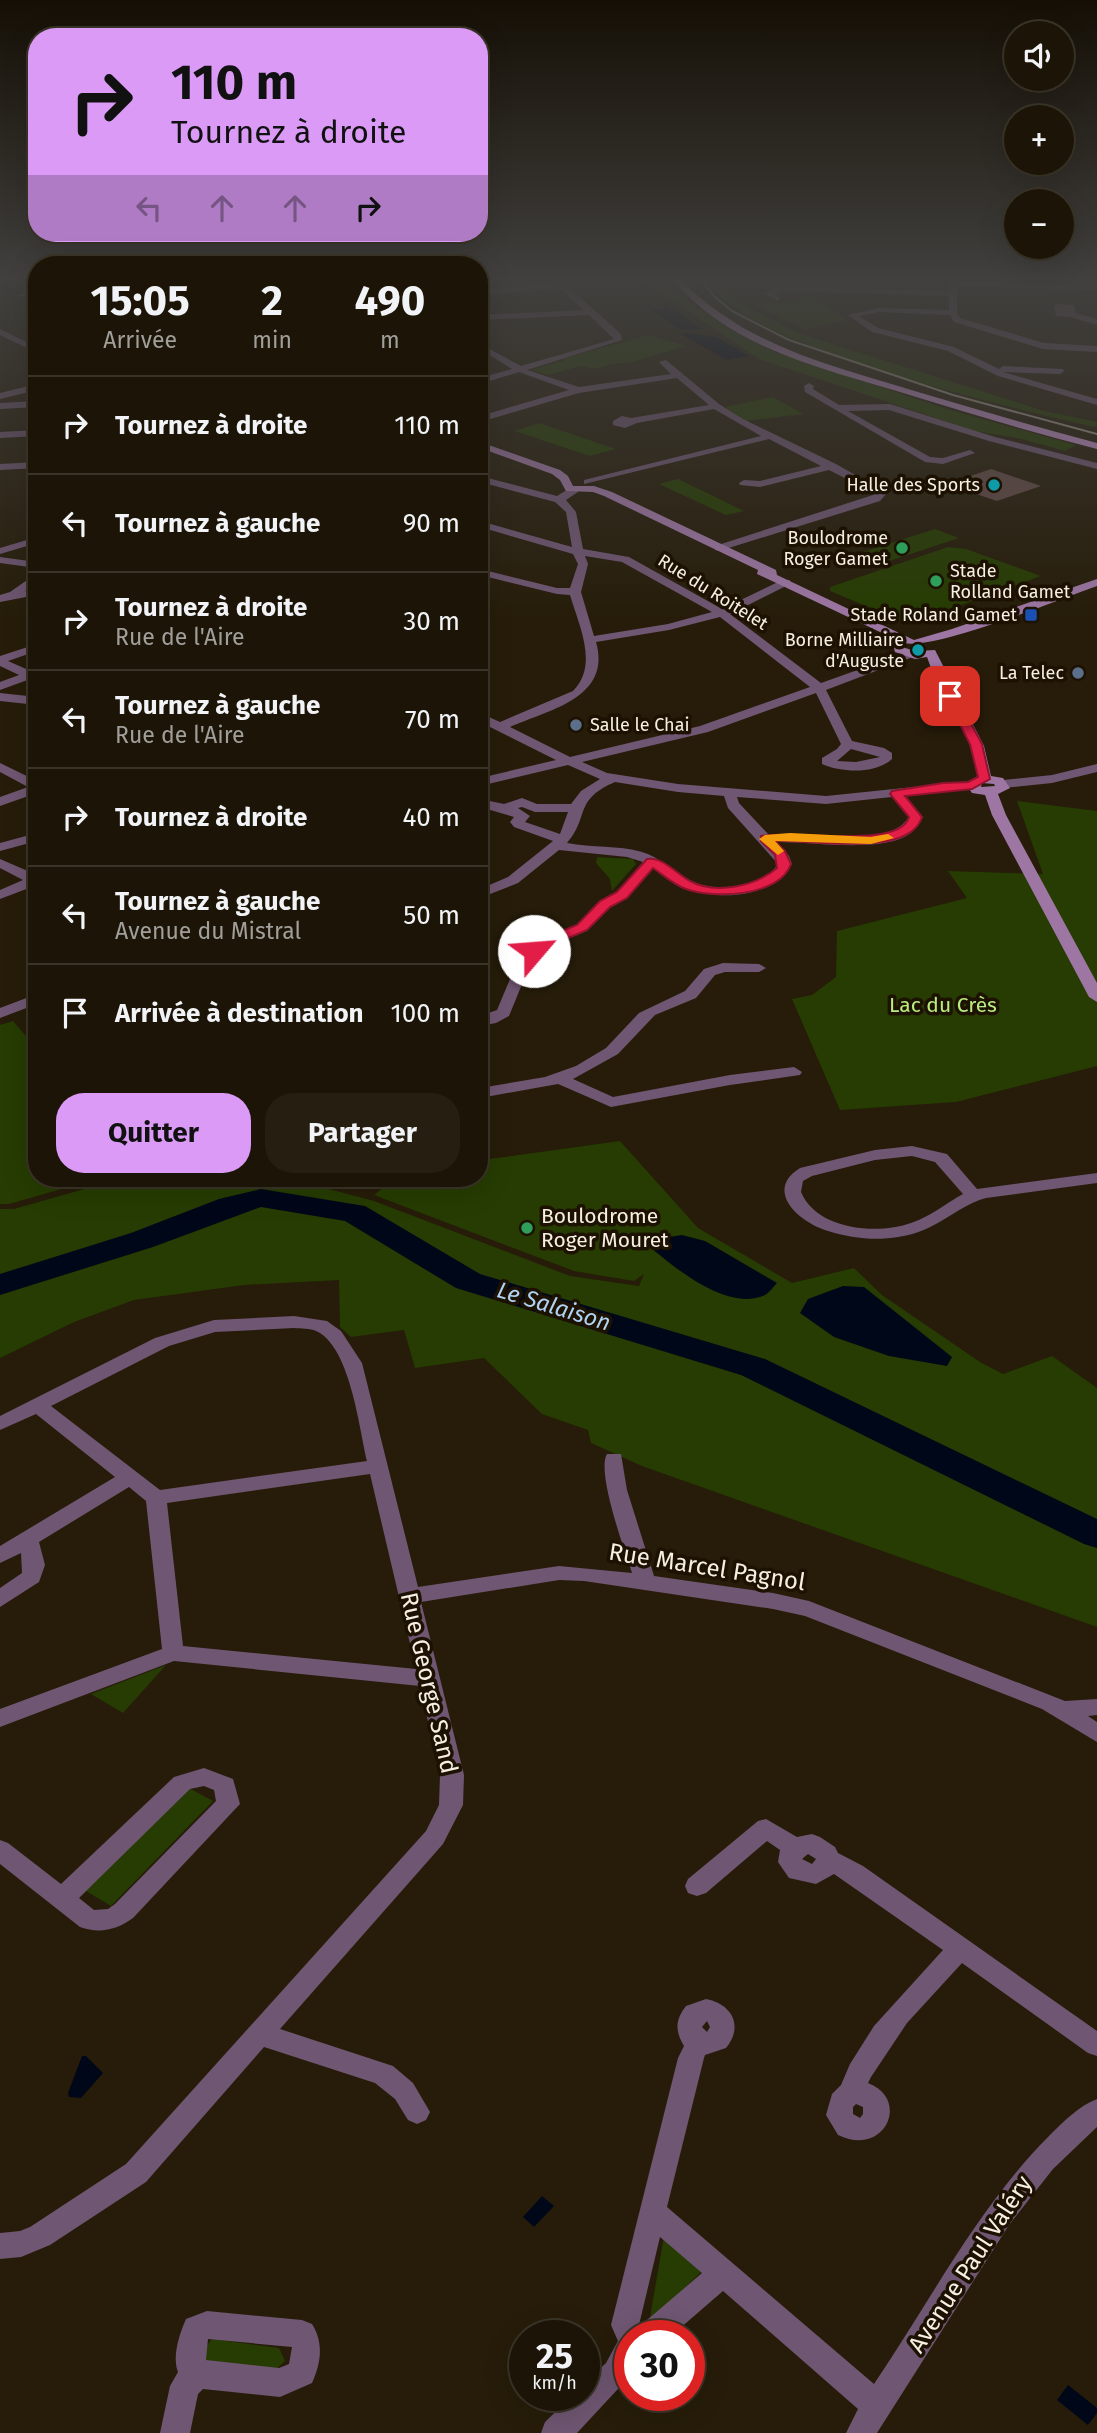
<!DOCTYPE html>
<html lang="fr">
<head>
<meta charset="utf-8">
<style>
  :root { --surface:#1c1507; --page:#251e11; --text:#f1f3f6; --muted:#a09f9b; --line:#3a3428; --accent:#da9af6 }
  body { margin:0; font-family:"Fira Sans",sans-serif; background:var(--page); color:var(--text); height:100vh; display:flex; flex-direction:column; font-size:26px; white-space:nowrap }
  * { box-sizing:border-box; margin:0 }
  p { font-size:23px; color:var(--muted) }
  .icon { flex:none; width:38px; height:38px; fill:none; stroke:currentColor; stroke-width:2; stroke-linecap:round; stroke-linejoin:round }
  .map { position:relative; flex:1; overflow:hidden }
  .side { position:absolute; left:28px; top:256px; width:460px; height:931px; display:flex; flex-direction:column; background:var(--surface); border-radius:28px; box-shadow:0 7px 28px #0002,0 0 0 2px var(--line) }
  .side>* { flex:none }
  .top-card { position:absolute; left:28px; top:28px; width:460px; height:214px; border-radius:28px; box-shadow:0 7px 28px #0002,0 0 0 2px var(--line); background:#da9af6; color:#111; overflow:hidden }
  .fabs { position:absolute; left:1004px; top:21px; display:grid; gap:14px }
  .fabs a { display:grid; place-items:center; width:70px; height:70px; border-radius:50%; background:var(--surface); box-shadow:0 7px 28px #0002,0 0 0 2px var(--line); font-size:35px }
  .speed { position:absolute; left:509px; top:2320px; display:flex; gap:14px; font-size:35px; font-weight:700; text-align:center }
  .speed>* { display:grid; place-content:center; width:91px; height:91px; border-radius:50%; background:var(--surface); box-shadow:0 7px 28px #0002,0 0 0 2px var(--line); line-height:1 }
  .speed small { font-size:18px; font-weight:400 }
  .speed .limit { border:10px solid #d22; background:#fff; color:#111 }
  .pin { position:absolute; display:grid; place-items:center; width:60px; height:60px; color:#fff; margin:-30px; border-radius:14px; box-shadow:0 4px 10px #0006 }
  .me { position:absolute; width:77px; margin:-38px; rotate:63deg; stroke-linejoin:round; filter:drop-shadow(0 0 5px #0008) }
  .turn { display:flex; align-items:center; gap:24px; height:147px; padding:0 28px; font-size:32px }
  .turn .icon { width:91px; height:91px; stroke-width:2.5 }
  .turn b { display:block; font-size:49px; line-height:60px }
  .lanes { display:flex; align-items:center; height:66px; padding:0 28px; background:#0003; justify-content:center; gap:35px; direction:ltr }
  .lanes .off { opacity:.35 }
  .eta { display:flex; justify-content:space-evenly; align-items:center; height:119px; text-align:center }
  .eta b { font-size:42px; font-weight:700; line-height:49px }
  .action { display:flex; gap:14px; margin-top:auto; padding:14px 28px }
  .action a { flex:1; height:80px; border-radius:28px; background:var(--accent); color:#111; font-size:28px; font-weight:700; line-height:80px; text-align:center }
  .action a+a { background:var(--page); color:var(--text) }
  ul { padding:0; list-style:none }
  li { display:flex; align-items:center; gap:21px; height:98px; padding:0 28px; border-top:2px solid var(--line) }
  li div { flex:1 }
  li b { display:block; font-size:26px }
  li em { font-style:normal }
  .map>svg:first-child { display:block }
  .green { fill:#263c02 }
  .water { fill:#000719 }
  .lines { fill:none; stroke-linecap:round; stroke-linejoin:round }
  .river { fill:#000719; fill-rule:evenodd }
  .building { fill:#624a46 }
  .street { fill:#6f5672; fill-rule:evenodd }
  .secondary { fill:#9d76a3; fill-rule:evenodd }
  .primary { fill:#c18ec9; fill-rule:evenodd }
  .tram { stroke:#9c9385; stroke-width:2 }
  .route { fill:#e11d48; stroke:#92132f; stroke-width:2 }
  .slow { fill:#f59e0b }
  .culture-dot { fill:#0f9aa8; stroke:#1d1202; stroke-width:2.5 }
  .leisure-dot { fill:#2e9e5b; stroke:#1d1202; stroke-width:2.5 }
  .transit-dot { fill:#1a4fb4; stroke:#1d1202; stroke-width:2.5 }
  .service-dot { fill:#5c6f8a; stroke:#1d1202; stroke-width:2.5 }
  .labels { text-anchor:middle; stroke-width:7; stroke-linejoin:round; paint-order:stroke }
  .far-poi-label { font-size:18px; fill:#f7efe4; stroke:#1d1202; text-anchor:end }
  .far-street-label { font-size:18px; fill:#f7efe4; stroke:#1d1202 }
  .park-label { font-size:21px; fill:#b9ec7f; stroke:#1d1202 }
  .poi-label { font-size:21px; fill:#f7efe4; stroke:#1d1202; text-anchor:start }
  .water-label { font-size:23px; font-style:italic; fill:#b0d2f4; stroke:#1d1202 }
  .near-street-label { font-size:24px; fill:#f7efe4; stroke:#1d1202 }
</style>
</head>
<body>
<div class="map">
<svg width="1097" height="2433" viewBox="0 0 1097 2433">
  <rect width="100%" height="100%" fill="#261c09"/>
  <path class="green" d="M642 280H664L671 290 729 329 778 353 950 410 1076 445 1065 451 1022 439 975 431 759 359Z
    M707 280H725L728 293 750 309 801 334 1044 411 1097 422V425L1095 427C1018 410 741 346 707 280Z
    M813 298 848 320 805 329 752 304Z
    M649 335 686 346 633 362 611 364 594 369 581 366 548 375 531 370 565 360 562 359Z
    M773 397 803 414 746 421 725 407Z
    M539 423 616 449 590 456 515 431Z
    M678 479 744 511 726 515 659 484Z
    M935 529 959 538 868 568 844 558Z
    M948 547 966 549 1041 576 909 624 830 591V587Z
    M1017 801 1097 811V1066L956 1102 840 1110 792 999 812 995 836 977 837 931 967 898 948 871 1043 874Z
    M597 857 633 859 636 864 612 891 610 879 596 863Z
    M13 1021 37 1049V1178H100L9 1204H0V1025Z
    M620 1141 698 1228 792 1283 854 1268 882 1295 980 1362 1003 1374 1052 1356 1097 1388V1627L642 1466 591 1443 588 1430 542 1414 484 1358 415 1368 404 1330 351 1337 340 1327 339 1280 244 1285 134 1300 74 1322 0 1358V1209H14L123 1178H240L253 1187 325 1188 374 1201 570 1276 639 1286 644 1274 634 1281 574 1271 374 1195 383 1188 417 1182 416 1178H480V1163L490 1159Z
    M166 1665 123 1713 91 1694Z
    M189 1788 213 1801 111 1906 86 1891Z
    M664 2236 702 2271 649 2323Z
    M212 2339 279 2348 285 2361 274 2371 209 2366 201 2353Z"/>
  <path class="water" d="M666 304 702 329 681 330 650 310 665 309 662 305Z
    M687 333 716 337 749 356 727 360 680 334Z
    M682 1235 705 1241 777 1283C774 1286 769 1293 765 1295 726 1313 670 1264 643 1241Z
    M843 1286 864 1287 952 1357 947 1366 889 1356 834 1337 800 1313 808 1299Z
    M82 2056H86L103 2073 81 2098 69 2097 68 2093Z
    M542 2196 554 2206 534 2227 523 2217Z
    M1068 2385 1097 2408V2413L1088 2425 1057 2400Z"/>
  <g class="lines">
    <path class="river" d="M261 1189 365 1206 480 1274 765 1359 1097 1519V1548L1084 1544 741 1375 456 1288 345 1221 261 1207 153 1247 0 1295V1274L131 1233 219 1199Z"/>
  </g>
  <path class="building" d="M991 469 1041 486 997 501 947 484Z"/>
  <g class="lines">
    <path class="street" d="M551 280H560L564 283 621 334 622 340 527 370 579 387 671 374 659 362 666 360 719 404 743 419 836 464 887 493 880 501 719 551 715 550V546L876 494 829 470 760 487 740 485 739 483 744 480 760 481 821 466 769 439 584 484V480L761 436 714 409 637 423 625 428 613 425V421L622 416 631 418 709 405 677 378 579 393 480 422V416L569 390 519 372 480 384V378L512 369 480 349V344L521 366 614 339 589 315 480 320V315L584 310 559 288 495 294 480 293V289L554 283Z
      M792 280H803L789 287 949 291V280L1097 286V290L957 286V313L960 318 1044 343 1097 346V352L1043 349 954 322 950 315 879 312 859 316 878 328 954 347 999 369 1003 366 1063 369 1064 371 1060 374 1003 372 1097 399V405L998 376 948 351 872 332 848 315 879 308 949 310V296L783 291 775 294 781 299 777 301 764 293Z
      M37 291V295L20 297 16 295Z
      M1058 304 1074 305 1076 313 1097 319V325L1071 317 1056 316 1054 306Z
      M0 329 37 347V353L0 335Z
      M809 383 814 386 813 389 839 405 890 404 995 437 1097 463V469L989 441 889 410 848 411 930 457 943 458 970 450 975 453 943 464 925 462 805 392 804 386Z
      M37 384V390L0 399V393Z
      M37 401V407L0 409V403Z
      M37 430V436L0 438V432Z
      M37 462V468L0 470V464Z
      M480 476 557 496 570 488H578V492L566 500 576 512 583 549 629 557 722 609 782 580H790V584L730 614 821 683 908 652 918 655 826 690 852 741 884 748 892 753V759C876 774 842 773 822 764V758L837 749 841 744 816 693 708 732 582 762 607 773 678 784 826 796 972 781 979 785 972 789 905 796 923 817C920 821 917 827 913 831 888 855 809 841 776 842L789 856 792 864C771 899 720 901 684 888 672 884 663 875 653 868L627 898 610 907 587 931 557 943 539 954 529 967 509 1016 496 1023 480 1026V1016L497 1010 515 967 529 948 547 937 577 925 600 901 617 892 643 862 627 857 559 850 518 883 480 898V889L508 877 553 841 514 827 510 822 514 817 480 807V799L504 804 522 798 537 804H571L581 791 600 779 568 765 480 786V778L556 760 480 722V713L500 722 573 691C599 665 579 626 570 595L557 594 480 575V569L557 588H570L578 564 573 554 480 527V521L572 547 566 512 555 502 480 482ZM585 556 622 562 712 612 668 624 594 636 581 592 588 564ZM720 617 810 687 700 726 570 757 510 727C549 710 612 698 596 642L669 630ZM851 749 880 757 856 762 837 761ZM615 782 678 792 724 796 728 808 778 864C762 890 714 893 689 880 672 872 660 857 642 852 618 845 592 848 567 843 590 817 573 800 615 782ZM737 797 826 804 892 797 909 817C899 831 887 833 871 836L769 835 739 803ZM522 807 535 812H568L560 834 525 822 530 816 518 808Z
      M37 537V543L0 554V548Z
      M0 557 37 562V568L0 563Z
      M37 573V582L25 591 33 592 37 596V611L33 610 26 597 0 602V595L10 592Z
      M37 644V651L8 661 33 672V678L0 690V682L19 675 0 666V656Z
      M0 693 37 697V705L0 701Z
      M0 763 37 781V793L0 806V797L28 787 0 772Z
      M1097 764V772L1052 783 1003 788 996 784 1003 780 1052 775Z
      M37 833V841L0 851V843Z
      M0 859 37 875V885L0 899V890L23 880 0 868Z
      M723 963 759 964 766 968 759 972H725L715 975 696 998 655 1015 618 1054 573 1079 613 1097 730 1075 794 1067 802 1072 800 1075 730 1085 611 1107 558 1084 480 1098V1088L545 1077 576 1066 606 1048 639 1013 685 991 704 969Z
      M37 994V1004L0 1018V1008Z
      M912 1146 947 1154 977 1189 1097 1173V1183L986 1198C954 1207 937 1232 898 1237 875 1241 850 1238 828 1231 800 1223 763 1191 800 1168L875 1150ZM912 1156 935 1162 963 1194C945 1204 931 1216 911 1223 877 1235 817 1230 801 1192L803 1181 812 1176 875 1160Z
      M294 1316 327 1321 341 1331 362 1363 418 1587 559 1566 632 1573C625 1551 596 1472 607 1454H621L627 1490 654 1576 773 1593 809 1601 1065 1701 1097 1699V1715L1088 1716 1097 1722V1742L1042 1709 805 1616 773 1609 584 1581 559 1580 421 1602 464 1775 463 1805 443 1844 280 2029 393 2066 413 2083 430 2112 426 2120 417 2124 408 2120 395 2099 375 2083 264 2047 146 2182 50 2245 21 2257 0 2259V2233L20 2231 30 2227 126 2164 426 1831 439 1805 440 1775 420 1686 174 1661 0 1727V1709L162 1649 146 1501 129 1487 39 1542 45 1565 39 1582 0 1607V1588L22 1573 21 1553 0 1563V1546L115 1477 36 1414 0 1430V1416L155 1338 214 1320ZM294 1328C301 1329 310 1328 316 1331 350 1346 359 1427 367 1461L160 1490 51 1406 169 1346 215 1332ZM370 1474 416 1669 183 1646 167 1503Z
      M204 1768 233 1779 240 1804 133 1918C117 1930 99 1934 80 1927L0 1864V1840L8 1843 61 1884 174 1777ZM204 1786 214 1790 216 1801 115 1904 108 1909 94 1910 79 1898 190 1789Z
      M766 1819 797 1837 812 1834 820 1837 835 1847 838 1853 863 1866 1097 2031V2056L1088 2053 962 1963 907 2023 871 2077 868 2083C911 2099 885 2158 838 2135L826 2115 832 2094 841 2085 850 2064 874 2026 943 1950 834 1874 816 1884 789 1878 778 1862 780 1850 767 1841 706 1893 697 1896 688 1893 685 1886 688 1879 758 1821ZM808 1854 816 1859 812 1864 802 1859ZM856 2104 863 2107V2114L860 2118 853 2114V2107Z
      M706 1999C732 2004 744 2026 726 2048L705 2055 704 2058 667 2207 874 2384C931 2300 978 2207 1050 2135 1064 2121 1079 2106 1097 2099V2127L1053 2169 1009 2225 877 2433H846L858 2409 723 2291 671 2336H630V2376L577 2433H541L545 2422 572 2396H584V2384L606 2363 618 2341 611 2325 678 2058 684 2046C675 2031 675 2020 686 2006ZM707 2021 710 2027 707 2032 702 2027ZM660 2237 702 2273 640 2326 639 2325Z
      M207 2311 302 2320 312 2324C324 2343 321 2363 312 2383L280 2397 203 2389 198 2394 190 2433H160L170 2386 178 2372C172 2357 179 2335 186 2319ZM208 2339 292 2347 289 2364 279 2368 206 2360Z"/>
    <path class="secondary" d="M480 442 560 470 568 476 573 486H594L612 492 776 570 777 575 914 640 952 629 1097 579V586C1057 600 937 650 904 643L905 648 916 651 935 650 984 746 991 776 1003 778 1010 788 998 794 1006 815 1097 983V1002L1089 997 992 815 985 795 972 793 965 783 978 776C972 731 941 698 927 657L915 659 895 652 893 644 899 641 757 574 758 570 604 496 593 492 566 491 560 480 552 474 480 448ZM982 783 994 784 995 786 981 787Z"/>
    <path class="primary" d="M673 280H681C745 346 833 366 918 392 978 410 1037 427 1097 443V449C1035 433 974 415 913 396 829 370 733 351 673 280Z"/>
    <path class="tram" d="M701 280 715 297 732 311 789 340 953 395 1097 434"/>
  </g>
  <linearGradient id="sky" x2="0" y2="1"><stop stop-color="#150f05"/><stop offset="0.45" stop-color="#41403e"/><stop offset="1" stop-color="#41403e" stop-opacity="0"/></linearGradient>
  <rect width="1097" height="620" fill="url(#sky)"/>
  <path class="route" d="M950 693 956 696 982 744 990 779 972 789 905 796 922 817C909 859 810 839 775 841L785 851 791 864C780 897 713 899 686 889 674 885 663 875 653 868L627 898 610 907 587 930 557 943 539 954H529L527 951 547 937 577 925 600 901 617 892 647 859C662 856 677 874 690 881 716 895 756 886 777 868L775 855 761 841V836C791 829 900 850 909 817L890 794 892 791 943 783 968 782 978 777 970 744 945 696Z"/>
  <path class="slow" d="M790 833 871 837 888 834 894 838 871 844 775 841 784 851 778 855 759 839 765 835Z"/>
  <g class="culture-dot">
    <circle cx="994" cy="485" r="7"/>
    <circle cx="918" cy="650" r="7"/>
  </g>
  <g class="leisure-dot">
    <circle cx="902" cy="548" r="7"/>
    <circle cx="936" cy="581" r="7"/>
    <circle cx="527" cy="1228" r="7"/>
  </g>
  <rect class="transit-dot" x="1024" y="608" width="14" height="14" rx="3.5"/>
  <g class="service-dot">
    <circle cx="1078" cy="673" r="7"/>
    <circle cx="576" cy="725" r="7"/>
  </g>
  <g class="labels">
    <g class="far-poi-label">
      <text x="980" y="491">Halle des Sports</text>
      <text x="888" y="544">Boulodrome<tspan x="888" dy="21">Roger Gamet</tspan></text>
      <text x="950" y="577" text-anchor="start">Stade<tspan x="950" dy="21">Rolland Gamet</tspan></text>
      <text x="1017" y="621">Stade Roland Gamet</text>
      <text x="904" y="646">Borne Milliaire<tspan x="904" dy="21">d'Auguste</tspan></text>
      <text x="1064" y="679">La Telec</text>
      <text x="590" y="731" text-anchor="start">Salle le Chai</text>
    </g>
    <g class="far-street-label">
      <text transform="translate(713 592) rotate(32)" y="6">Rue du Roitelet</text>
    </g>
    <g class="park-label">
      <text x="943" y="1012">Lac du Crès</text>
    </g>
    <g class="poi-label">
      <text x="541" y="1223">Boulodrome<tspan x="541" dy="24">Roger Mouret</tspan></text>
    </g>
    <g class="water-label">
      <text transform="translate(554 1306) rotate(17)" y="8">Le Salaison</text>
    </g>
    <g class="near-street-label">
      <text transform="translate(707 1567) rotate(9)" y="8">Rue Marcel Pagnol</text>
      <text transform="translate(429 1683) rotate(77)" y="8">Rue George Sand</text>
      <text transform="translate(970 2264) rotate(-57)" y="8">Avenue Paul Valéry</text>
    </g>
  </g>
</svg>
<div class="fabs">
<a><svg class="icon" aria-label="sound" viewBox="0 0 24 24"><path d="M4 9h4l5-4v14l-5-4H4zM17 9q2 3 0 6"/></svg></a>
<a>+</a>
<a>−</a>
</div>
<div class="speed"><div>25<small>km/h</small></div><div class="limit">30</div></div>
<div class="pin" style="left:950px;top:696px;background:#d93025"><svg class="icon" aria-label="arrive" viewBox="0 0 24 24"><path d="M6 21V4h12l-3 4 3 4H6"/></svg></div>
<svg class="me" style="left:534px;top:951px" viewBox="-20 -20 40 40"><circle r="19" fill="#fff"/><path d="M0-13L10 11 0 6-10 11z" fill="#e11d48"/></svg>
<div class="top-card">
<div class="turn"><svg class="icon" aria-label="right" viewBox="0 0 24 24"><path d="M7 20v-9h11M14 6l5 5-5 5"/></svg><div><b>110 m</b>Tournez à droite</div></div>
<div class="lanes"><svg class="icon off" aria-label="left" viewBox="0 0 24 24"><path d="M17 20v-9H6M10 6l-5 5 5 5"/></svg><svg class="icon off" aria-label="ahead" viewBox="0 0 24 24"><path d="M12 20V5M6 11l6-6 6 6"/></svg><svg class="icon off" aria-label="ahead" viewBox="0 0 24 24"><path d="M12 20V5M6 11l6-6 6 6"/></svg><svg class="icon" aria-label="right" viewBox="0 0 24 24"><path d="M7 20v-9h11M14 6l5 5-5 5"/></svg></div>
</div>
<section class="side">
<div class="eta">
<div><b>15:05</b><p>Arrivée</p></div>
<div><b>2</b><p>min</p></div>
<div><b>490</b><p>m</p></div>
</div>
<ul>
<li><svg class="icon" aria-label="right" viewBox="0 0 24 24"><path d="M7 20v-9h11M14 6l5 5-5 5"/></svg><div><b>Tournez à droite</b></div><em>110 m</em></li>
<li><svg class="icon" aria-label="left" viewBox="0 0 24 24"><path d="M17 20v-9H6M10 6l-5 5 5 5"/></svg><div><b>Tournez à gauche</b></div><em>90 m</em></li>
<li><svg class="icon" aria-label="right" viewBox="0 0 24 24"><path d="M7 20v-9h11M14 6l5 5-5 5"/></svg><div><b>Tournez à droite</b><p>Rue de l'Aire</p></div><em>30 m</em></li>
<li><svg class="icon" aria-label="left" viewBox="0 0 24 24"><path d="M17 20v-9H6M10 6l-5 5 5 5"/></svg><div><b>Tournez à gauche</b><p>Rue de l'Aire</p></div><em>70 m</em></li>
<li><svg class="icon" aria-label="right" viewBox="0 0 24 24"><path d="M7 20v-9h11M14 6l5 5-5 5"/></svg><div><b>Tournez à droite</b></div><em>40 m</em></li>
<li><svg class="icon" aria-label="left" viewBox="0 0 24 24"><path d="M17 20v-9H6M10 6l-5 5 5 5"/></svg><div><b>Tournez à gauche</b><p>Avenue du Mistral</p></div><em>50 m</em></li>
<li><svg class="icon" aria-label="arrive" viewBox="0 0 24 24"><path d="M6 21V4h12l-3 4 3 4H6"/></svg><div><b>Arrivée à destination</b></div><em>100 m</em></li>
</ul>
<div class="action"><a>Quitter</a><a>Partager</a></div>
</section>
</div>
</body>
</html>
